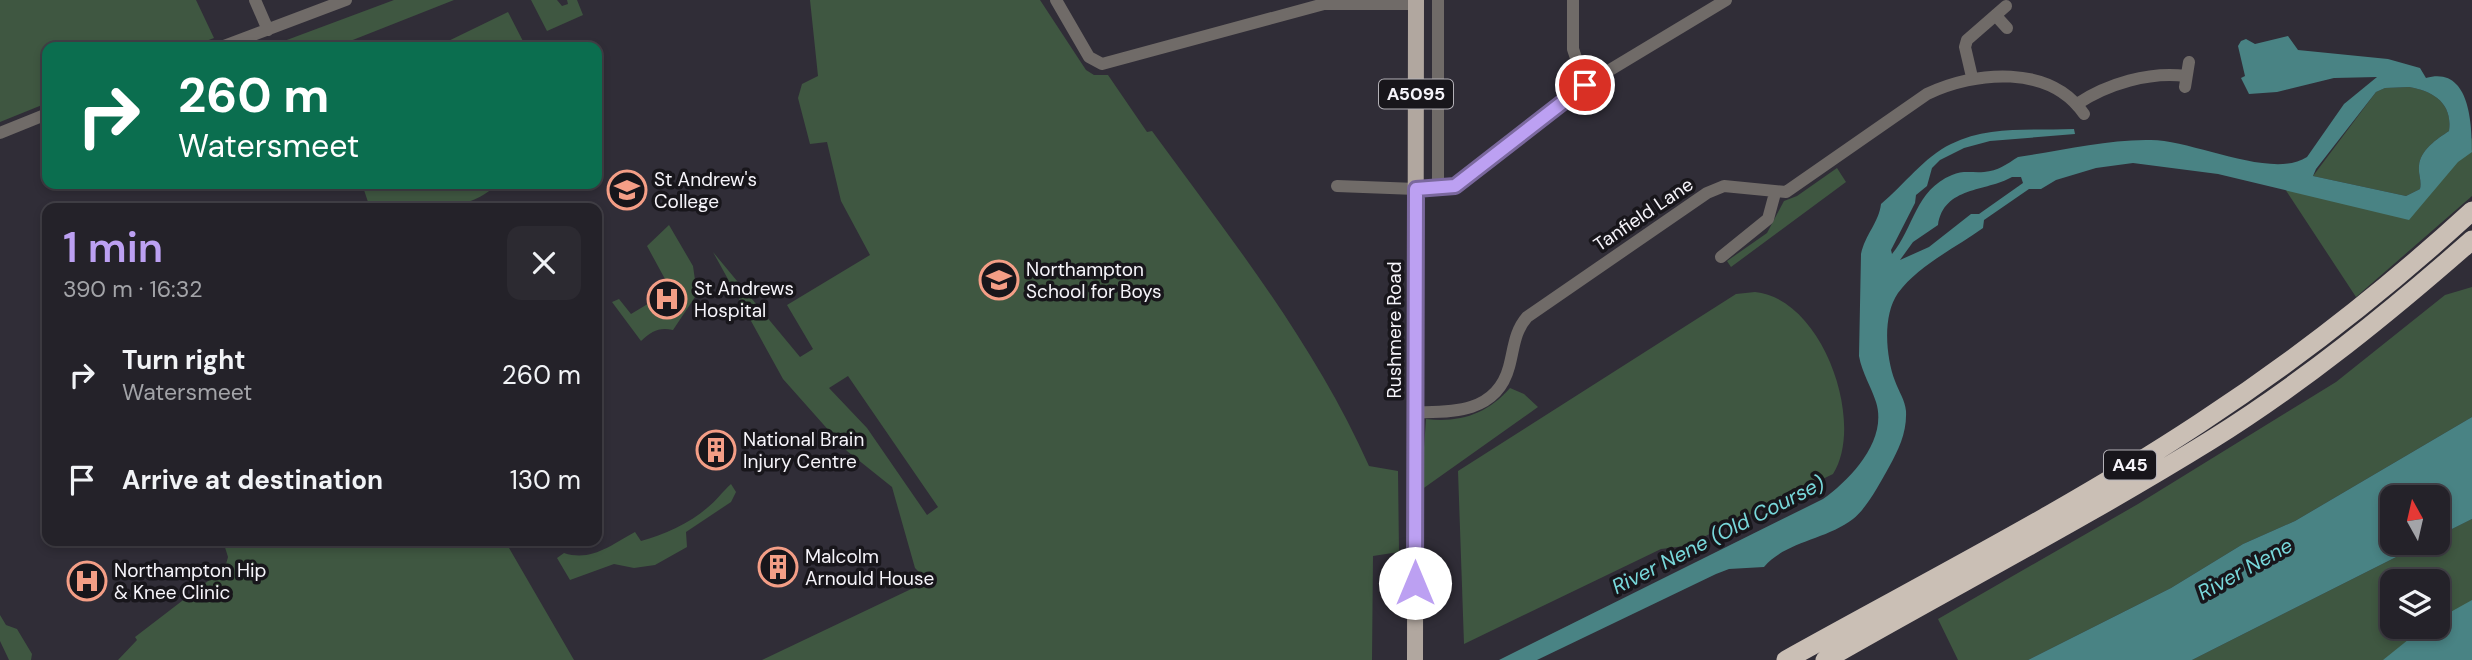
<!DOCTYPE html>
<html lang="en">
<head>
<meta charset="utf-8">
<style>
  :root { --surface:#242229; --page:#2c2a31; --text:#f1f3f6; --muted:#a3a4a8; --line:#413f46; --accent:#bca0f2 }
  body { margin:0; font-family:"DM Sans",sans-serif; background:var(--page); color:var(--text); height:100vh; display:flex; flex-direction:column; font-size:26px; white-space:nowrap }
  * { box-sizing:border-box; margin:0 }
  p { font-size:23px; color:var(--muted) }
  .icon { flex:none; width:38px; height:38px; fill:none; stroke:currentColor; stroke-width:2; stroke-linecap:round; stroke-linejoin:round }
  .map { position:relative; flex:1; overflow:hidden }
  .details { position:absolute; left:42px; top:203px; width:560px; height:343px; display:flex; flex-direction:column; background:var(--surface); border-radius:14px; box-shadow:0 4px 10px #0003,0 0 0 2px var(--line) }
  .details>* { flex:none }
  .guide { position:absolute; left:42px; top:42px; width:560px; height:147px; border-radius:14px; box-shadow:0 4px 10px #0003,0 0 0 2px var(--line); background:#0b6e4f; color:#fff; overflow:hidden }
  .needle { width:46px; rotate:352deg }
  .controls { position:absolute; left:2380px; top:485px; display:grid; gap:14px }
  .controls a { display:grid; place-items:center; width:70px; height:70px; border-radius:14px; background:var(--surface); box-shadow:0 4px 10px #0003,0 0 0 2px var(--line); font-size:35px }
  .pin { position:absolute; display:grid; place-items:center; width:60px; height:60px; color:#fff; margin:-30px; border:4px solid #fff; border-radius:50%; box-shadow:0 2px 7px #0007 }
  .me { position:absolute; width:77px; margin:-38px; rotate:0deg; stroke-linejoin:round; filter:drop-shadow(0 0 5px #0008) }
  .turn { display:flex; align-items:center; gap:24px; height:147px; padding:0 21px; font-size:32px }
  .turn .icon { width:91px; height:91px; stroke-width:2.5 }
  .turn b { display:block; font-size:49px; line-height:60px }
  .round { display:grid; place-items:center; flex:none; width:74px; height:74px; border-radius:14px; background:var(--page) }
  .headline { display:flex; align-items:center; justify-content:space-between; height:119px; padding:0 21px }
  h1 { font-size:42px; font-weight:600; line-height:52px; color:var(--accent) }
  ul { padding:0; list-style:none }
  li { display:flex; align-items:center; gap:21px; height:105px; padding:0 21px }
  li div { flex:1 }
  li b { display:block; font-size:26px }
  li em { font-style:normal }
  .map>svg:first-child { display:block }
  .green { fill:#3f5741; fill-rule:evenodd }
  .water { fill:#498384; fill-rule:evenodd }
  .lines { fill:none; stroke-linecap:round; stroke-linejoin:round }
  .minor { stroke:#706b68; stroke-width:12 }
  .major { stroke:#b1a79f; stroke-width:16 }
  .highway { stroke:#cabfb5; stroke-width:19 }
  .route-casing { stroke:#7a689d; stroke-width:18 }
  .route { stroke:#bca0f2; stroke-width:12 }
  .labels { text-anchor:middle; stroke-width:7; stroke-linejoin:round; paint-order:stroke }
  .shield { fill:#18161b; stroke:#b3b1b7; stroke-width:2 }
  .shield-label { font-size:18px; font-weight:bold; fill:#f6f4fa }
  .poi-label { font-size:19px; fill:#f6f4fa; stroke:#18161b; text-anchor:start }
  .street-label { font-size:19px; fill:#f6f4fa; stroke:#18161b }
  .water-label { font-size:21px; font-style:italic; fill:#78d8db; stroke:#18161b }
</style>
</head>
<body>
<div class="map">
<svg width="2472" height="660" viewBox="0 0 2472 660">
  <rect width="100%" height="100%" fill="#302d37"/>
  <path class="green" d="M0 0H196L214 38 190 47H47V103L0 122Z
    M394 0H454L335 47H268Z
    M531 0H557L562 6 568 4 567 0H577L583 15 547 31Z
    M810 0H1040L1086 70 1094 75H1108L1147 132 1152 131C1231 239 1314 343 1369 466L1398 471 1399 552 1373 556 1372 660H762L928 581 915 568 892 487 847 451 783 379 713 252 800 357 813 349 787 305 870 255 841 201 827 142 810 144 798 98 802 84 818 76ZM848 376 938 507 927 515 867 428 829 388Z
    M508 12 526 47H436Z
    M2409 87C2433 91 2453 103 2449 131 2437 139 2420 150 2419 166 2418 174 2422 181 2420 189L2406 196 2313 176 2376 92 2385 88Z
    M2472 138V196L2356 297 2285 189 2289 179 2402 208Z
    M1837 168 1846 182 1731 267 1727 261 1767 233 1784 201 1797 196Z
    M362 184H497C466 216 412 208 370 208Z
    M669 225 693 266 697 294 673 330C659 327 652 331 641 341L612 302 619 299 631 314 671 290 647 246Z
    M2472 287V417L2295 521 2243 544 2171 588 2028 660H1958L1938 619 2138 504 2336 382 2445 295Z
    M1755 292C1822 298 1866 422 1833 474L1685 546 1661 549 1464 644 1458 471 1736 294Z
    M1510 388 1524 394 1538 407 1421 490 1426 419C1460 423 1487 414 1510 388Z
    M731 484 736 492 731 502 686 532 687 547 655 565 634 568 614 564 570 580 557 558 564 553C591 562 611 545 635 532L641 541C663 535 690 523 707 508 716 501 722 492 731 484Z
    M2472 519V660H2192L2424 543 2438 542V536ZM2392 581H2438V626H2392Z
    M223 541H505L574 660H118L137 640 135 637 225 568 228 557Z
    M0 615 6 625 17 629 32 654 31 660H9L0 641Z"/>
  <path class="water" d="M2288 36 2298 50 2388 59 2420 68 2426 78C2469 66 2472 121 2472 152L2458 162 2409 220 2218 174 2133 163 2096 168 2056 180 2041 189H2029L1984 220 1983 228C1955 248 1918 266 1898 293 1882 316 1886 357 1895 381 1899 392 1905 400 1906 411 1907 432 1899 449 1889 467 1880 483 1867 508 1853 519 1826 540 1786 541 1764 567L1729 569 1716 574 1537 660H1499L1823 499C1851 479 1888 440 1876 402 1871 386 1862 373 1859 356L1861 254C1865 235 1879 222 1881 204 1904 185 1924 157 1951 144 1989 125 2033 131 2074 129L2075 134 1990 141 1964 148 1940 160 1932 168 1927 186 1916 195 1915 203 1891 250 1892 254C1914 228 1915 190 1952 175 1963 170 1972 173 1984 172 1998 171 2007 164 2018 157 2061 151 2107 139 2151 140 2193 140 2272 180 2307 157L2344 104 2377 77 2334 78 2277 92 2249 94 2241 78 2245 76 2238 46 2241 41 2246 39 2255 44ZM2409 87C2433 91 2453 103 2449 131 2437 139 2420 150 2419 166 2418 174 2422 181 2420 189L2406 196 2313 176 2316 169 2376 92 2385 88ZM2012 177H2021L2023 183 1979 214H1971L1929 247 1900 260 1913 242 1938 225C1944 186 1986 192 2012 177Z
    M2472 417V519L2438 536V497H2392V542L2424 543 2192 660H2028L2171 588 2243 544 2295 521Z
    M2472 600V660H2383L2424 627 2438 626V619Z"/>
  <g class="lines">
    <path class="minor" d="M255 0 268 30
      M1056 0 1089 57 1102 64 1324 4H1416
      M1573 0V49L1585 85
      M1997 17 2007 28
      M221 47 346 0
      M1972 77 1965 47 1967 40 2006 6
      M2185 87 2189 62
      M2077 104C2107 84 2150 71 2186 76
      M0 133 47 114
      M1337 186 1416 189 1455 186 1585 85 1726 0
      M1438 188V0
      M1721 257 1768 219 1775 193
      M1415 412C1453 413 1497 412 1509 367 1514 349 1514 332 1527 317L1707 193 1724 186 1786 192 1927 94C1975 71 2050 64 2084 114"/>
    <path class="major" d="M1415 660 1416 0"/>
    <path class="highway" d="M1786 660C1924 583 2068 510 2200 423 2296 360 2388 288 2472 211
      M1825 660C1954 586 2085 518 2211 440 2304 382 2390 312 2472 240"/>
  </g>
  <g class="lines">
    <defs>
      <path id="route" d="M1415 583 1416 189 1455 186 1585 85"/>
    </defs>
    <use href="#route" class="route-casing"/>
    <use href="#route" class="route"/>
  </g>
  <defs>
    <symbol id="school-ring" viewBox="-11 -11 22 22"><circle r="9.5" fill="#18161b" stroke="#f49e86" stroke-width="1.5"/><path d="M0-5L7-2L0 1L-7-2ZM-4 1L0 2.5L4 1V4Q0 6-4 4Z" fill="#f49e86"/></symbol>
    <symbol id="hospital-ring" viewBox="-11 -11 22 22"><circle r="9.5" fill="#18161b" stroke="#f49e86" stroke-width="1.5"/><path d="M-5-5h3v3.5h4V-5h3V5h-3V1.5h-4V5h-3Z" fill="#f49e86"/></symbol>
    <symbol id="building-ring" viewBox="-11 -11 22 22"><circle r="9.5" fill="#18161b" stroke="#f49e86" stroke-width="1.5"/><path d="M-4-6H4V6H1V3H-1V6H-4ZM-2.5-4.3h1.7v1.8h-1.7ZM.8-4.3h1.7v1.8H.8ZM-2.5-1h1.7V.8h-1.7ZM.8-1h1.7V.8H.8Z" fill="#f49e86"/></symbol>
  </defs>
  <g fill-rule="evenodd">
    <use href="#school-ring" x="605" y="168" width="44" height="44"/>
    <use href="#school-ring" x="977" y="258" width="44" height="44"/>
    <use href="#hospital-ring" x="645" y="277" width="44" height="44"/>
    <use href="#building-ring" x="694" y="428" width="44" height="44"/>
    <use href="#building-ring" x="756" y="545" width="44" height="44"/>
    <use href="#hospital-ring" x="65" y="559" width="44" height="44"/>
  </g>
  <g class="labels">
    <g class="shield">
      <rect x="1379" y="79.5" width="74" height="29" rx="5"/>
      <rect x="2104" y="450.5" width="52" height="29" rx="5"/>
    </g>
    <g class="shield-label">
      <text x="1416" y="100">A5095</text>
      <text x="2130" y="471">A45</text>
    </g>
    <g class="poi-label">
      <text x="654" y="186">St Andrew's<tspan x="654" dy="22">College</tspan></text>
      <text x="1026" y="276">Northampton<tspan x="1026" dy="22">School for Boys</tspan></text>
      <text x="694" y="295">St Andrews<tspan x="694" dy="22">Hospital</tspan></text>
      <text x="743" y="446">National Brain<tspan x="743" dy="22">Injury Centre</tspan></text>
      <text x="805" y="563">Malcolm<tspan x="805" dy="22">Arnould House</tspan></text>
      <text x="114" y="577">Northampton Hip<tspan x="114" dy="22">&amp; Knee Clinic</tspan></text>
    </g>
    <g class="street-label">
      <text transform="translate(1643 214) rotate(-34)" y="7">Tanfield Lane</text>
      <text transform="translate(1394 330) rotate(-90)" y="7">Rushmere Road</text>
    </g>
    <g class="water-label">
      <text transform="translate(1718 535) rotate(-27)" y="7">River Nene (Old Course)</text>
      <text transform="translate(2245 569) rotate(-29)" y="7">River Nene</text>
    </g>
  </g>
</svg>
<div class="controls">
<a><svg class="needle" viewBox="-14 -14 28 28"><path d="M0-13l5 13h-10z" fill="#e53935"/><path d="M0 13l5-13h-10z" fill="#a3a4a8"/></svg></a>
<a><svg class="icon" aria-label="layers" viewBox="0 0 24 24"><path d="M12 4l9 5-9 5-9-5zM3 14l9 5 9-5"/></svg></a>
</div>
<div class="pin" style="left:1585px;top:85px;background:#d93025"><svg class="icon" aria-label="arrive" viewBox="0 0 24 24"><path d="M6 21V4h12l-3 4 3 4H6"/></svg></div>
<svg class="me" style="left:1415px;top:583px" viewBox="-20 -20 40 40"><circle r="19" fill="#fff"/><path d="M0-13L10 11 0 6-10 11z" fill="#bca0f2"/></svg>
<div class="guide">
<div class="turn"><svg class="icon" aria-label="right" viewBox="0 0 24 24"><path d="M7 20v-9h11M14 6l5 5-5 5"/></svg><div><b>260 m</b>Watersmeet</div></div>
</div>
<section class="details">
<div class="headline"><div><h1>1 min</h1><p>390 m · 16:32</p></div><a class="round"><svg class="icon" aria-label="close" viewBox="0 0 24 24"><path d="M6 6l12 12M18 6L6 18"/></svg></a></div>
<ul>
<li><svg class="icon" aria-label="right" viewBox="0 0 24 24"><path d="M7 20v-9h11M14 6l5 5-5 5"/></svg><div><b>Turn right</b><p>Watersmeet</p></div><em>260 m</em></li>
<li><svg class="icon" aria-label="arrive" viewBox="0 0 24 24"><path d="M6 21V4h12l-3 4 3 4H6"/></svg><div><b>Arrive at destination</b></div><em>130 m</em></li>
</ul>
</section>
</div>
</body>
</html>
